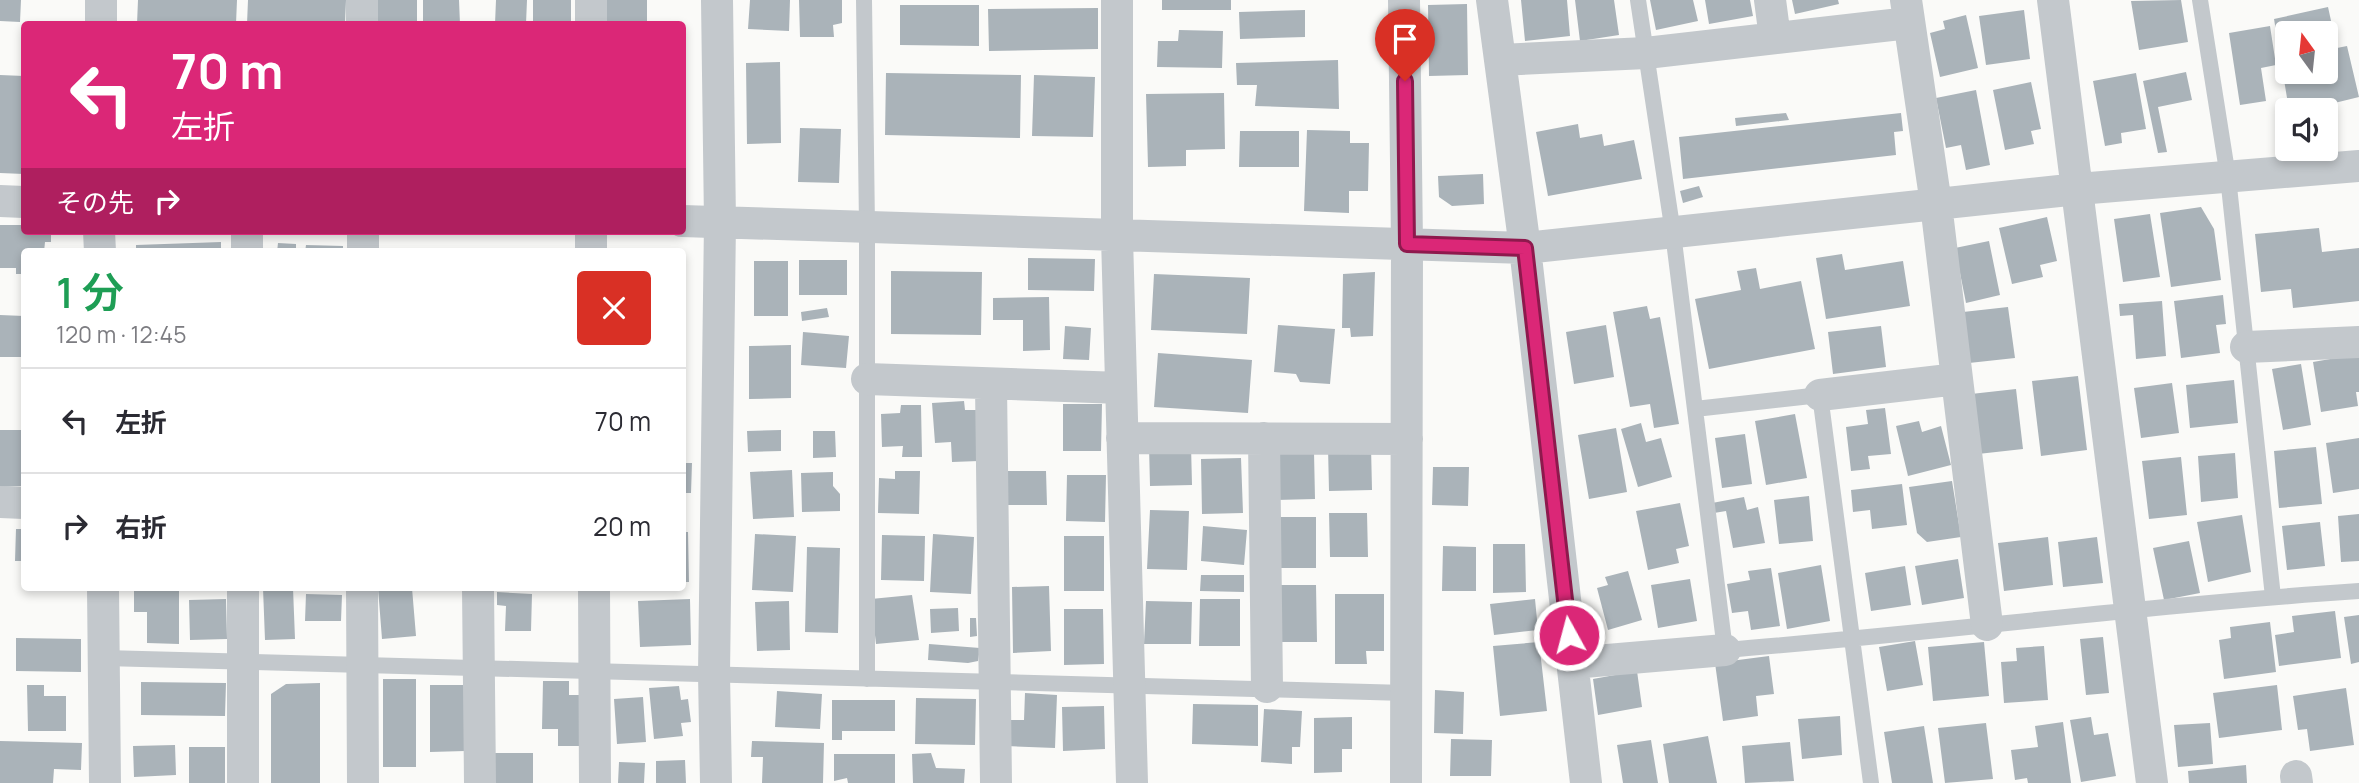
<!DOCTYPE html>
<html lang="ja">
<head>
<meta charset="utf-8">
<style>
  :root { --surface:#fff; --page:#f2f2f3; --text:#2b2b33; --muted:#7c7c81; --line:#e1e1e2 }
  body { margin:0; font-family:Manrope,"Noto Sans JP",sans-serif; background:var(--page); color:var(--text); height:100vh; display:flex; flex-direction:column; font-size:26px; white-space:nowrap }
  * { box-sizing:border-box; margin:0 }
  p { font-size:23px; color:var(--muted) }
  .icon { flex:none; width:38px; height:38px; fill:none; stroke:currentColor; stroke-width:2; stroke-linecap:round; stroke-linejoin:round }
  .map { position:relative; flex:1; overflow:hidden }
  .drawer { position:absolute; left:21px; top:248px; width:665px; height:343px; display:flex; flex-direction:column; background:var(--surface); border-radius:7px; box-shadow:0 4px 10px #0003 }
  .drawer>* { flex:none }
  .guide { position:absolute; left:21px; top:21px; width:665px; height:214px; border-radius:7px; box-shadow:0 4px 10px #0003; background:#db2777; color:#fff; overflow:hidden }
  .needle { width:46px; rotate:345deg }
  .controls { position:absolute; left:2275px; top:21px; display:grid; gap:14px }
  .controls a { display:grid; place-items:center; width:63px; height:63px; border-radius:7px; background:var(--surface); box-shadow:0 4px 10px #0003; font-size:35px }
  .pin { position:absolute; display:grid; place-items:center; width:60px; height:60px; color:#fff; margin:-72px -30px; border-radius:50% 50% 50% 0; rotate:-45deg; box-shadow:0 0 7px #0007 }
  .pin .icon { rotate:45deg }
  .me { position:absolute; width:77px; margin:-38px; rotate:353deg; stroke-linejoin:round; filter:drop-shadow(0 0 5px #0008) }
  .turn { display:flex; align-items:center; gap:24px; height:147px; padding:0 35px; font-size:32px }
  .turn .icon { width:91px; height:91px; stroke-width:2.5 }
  .turn b { display:block; font-size:49px; line-height:60px }
  .then { display:flex; align-items:center; height:66px; padding:0 35px; background:#0003; gap:14px; font-size:26px }
  .round { display:grid; place-items:center; flex:none; width:74px; height:74px; border-radius:7px; background:var(--page) }
  .head { display:flex; align-items:center; justify-content:space-between; height:119px; padding:0 35px }
  h1 { font-size:42px; font-weight:600; line-height:52px; color:#1e9e55 }
  ul { padding:0; list-style:none }
  li { display:flex; align-items:center; gap:21px; height:105px; padding:0 35px; border-top:2px solid var(--line) }
  li div { flex:1 }
  li b { display:block; font-size:26px }
  li em { font-style:normal }
  .map>svg:first-child { display:block }
  .building { fill:#aab3b9; fill-rule:evenodd }
  .lines { fill:none; stroke-linecap:round; stroke-linejoin:round }
  .lane { stroke:#c3c8cc; stroke-width:16 }
  .street { stroke:#c3c8cc; stroke-width:32 }
  .route-casing { stroke:#8e194d; stroke-width:18 }
  .route { stroke:#db2777; stroke-width:12 }
</style>
</head>
<body>
<div class="map">
<svg width="2359" height="783" viewBox="0 0 2359 783">
  <rect width="100%" height="100%" fill="#fafaf8"/>
  <path class="building" d="M0 0H21L20 22 0 21Z
    M138 0H237L236 24H137Z
    M248 0H346L345 24H247Z
    M375 0H417V24H375Z
    M423 0H459L460 24H436V22H423Z
    M496 0H527L526 24H495Z
    M533 0H571V24H533Z
    M601 0H647V22H639V24H601Z
    M750 0H790L789 31 748 29Z
    M799 0H842V23L833 25 834 37H800Z
    M1162 0H1231V10H1162Z
    M1521 0H1567L1570 36 1525 41Z
    M1575 0H1614L1619 35 1580 41Z
    M1650 0H1693L1698 21 1656 30Z
    M1705 0H1750L1753 16 1709 24Z
    M1792 0H1838L1839 4 1795 14Z
    M2181 0 2188 42 2139 50 2131 1Z
    M1467 4 1468 75 1429 76 1428 5Z
    M900 5H979V46L900 45Z
    M2328 7 2337 48 2347 46 2359 97 2306 110H2289L2274 19ZM2287 33H2326V72H2287Z
    M1098 8V49L989 51 988 9Z
    M1305 10V37L1240 39 1239 12Z
    M2024 10 2030 59 1986 65 1979 16Z
    M1966 15 1978 68 1940 77 1930 33 1945 29 1943 21Z
    M2270 26 2276 65 2261 68 2266 101 2240 105 2229 33Z
    M1179 30 1223 31 1222 68 1157 67 1158 41H1178Z
    M1338 60 1339 109 1255 106 1257 85H1237L1236 63Z
    M780 62 781 143 747 144 746 63Z
    M2186 72 2192 100 2158 107 2167 152 2158 153 2143 81Z
    M886 73 1021 75 1020 138 885 135Z
    M2136 73 2146 129 2121 133 2122 143 2105 146 2093 81Z
    M0 75 24 76V174L0 173Z
    M1034 75 1095 77 1093 137 1032 136Z
    M2031 82 2041 129 2031 131 2034 144 2005 150 1993 90Z
    M1976 90 1990 165 1966 170 1961 145 1946 148 1936 98Z
    M1224 93 1225 149 1186 150V166L1148 167 1146 94Z
    M1786 113 1789 120 1736 126 1735 118Z
    M1901 113 1903 131 1894 132 1896 155 1683 179 1679 137Z
    M1578 124 1580 138 1602 134 1604 146 1634 140 1642 179 1548 196 1536 132Z
    M800 128 841 129 839 183 798 182Z
    M1307 130 1350 131V143H1369L1368 191H1349V213L1304 211Z
    M1240 131H1299V167H1239Z
    M1483 174 1484 204 1452 206 1439 197 1438 176Z
    M1699 186 1703 197 1683 203 1680 191Z
    M2201 207 2214 229 2221 280 2171 287 2160 213Z
    M2150 214 2160 277 2123 282 2114 219Z
    M2047 217 2057 261 2040 265 2043 277 2012 284 1999 228Z
    M0 225H24V231H51V242H45L44 252H24V274H16V268H0Z
    M2319 228 2322 252 2359 248V301L2293 308 2291 289 2261 292 2255 234Z
    M1989 241 2000 295 1966 303 1955 248Z
    M221 242V252H136V245Z
    M278 243 296 244V252H277Z
    M306 245 343 246V252H305Z
    M1842 254 1845 270 1903 261 1910 306 1826 319 1816 258Z
    M1028 258 1095 259 1094 291 1028 290Z
    M799 260H847V295H799Z
    M682 261H686L685 314H682Z
    M754 261H788V316H754Z
    M1756 268 1760 289 1801 281 1815 349 1709 369 1695 299 1741 290 1737 271Z
    M891 271 982 272 981 335 891 334Z
    M1375 272 1373 336 1351 337 1350 328H1342L1343 274Z
    M1154 274 1250 278 1247 334 1151 330Z
    M2223 295 2226 324 2216 325 2220 353 2181 358 2174 301Z
    M1049 297 1050 350 1023 351V320H993V298Z
    M2162 301 2166 356 2136 359 2133 315 2120 316 2119 304Z
    M1647 306 1650 319 1660 317 1679 424 1654 428 1650 404 1630 407 1613 312Z
    M2008 307 2015 358 1969 363 1963 312Z
    M827 308 829 317 802 321 801 312Z
    M0 315 24 316V357H0Z
    M1278 325 1335 329 1330 384 1300 382 1296 374 1274 372Z
    M1606 325 1614 377 1574 384 1566 332Z
    M1065 326 1091 328 1089 360 1063 359Z
    M1881 326 1886 367 1833 374 1828 332Z
    M803 332 849 336 846 368 801 365Z
    M791 345V398L749 399V346Z
    M1158 353 1252 360 1248 413 1154 407Z
    M2359 354V392H2356L2358 406 2321 412 2313 362Z
    M2301 364 2311 425 2283 430 2272 369Z
    M2078 376 2087 450 2041 456 2032 381Z
    M2234 380 2238 423 2190 428 2186 385Z
    M2172 383 2179 433 2141 438 2134 388Z
    M2016 389 2023 449 1978 454 1971 394Z
    M964 401 965 410H977L979 461 952 462 951 442 935 443 932 403Z
    M1063 404H1102L1101 451H1063Z
    M901 405H921L922 457H902L903 446 882 447 881 414 900 413Z
    M1885 408 1891 454 1868 456 1870 469 1851 471 1846 427 1868 424 1866 410Z
    M1795 414 1807 478 1766 485 1755 421Z
    M1919 421 1922 432 1941 426 1951 465 1908 476 1896 426Z
    M1641 423 1646 442 1661 438 1672 477 1638 487 1621 429Z
    M1616 428 1627 492 1589 499 1578 435Z
    M0 430H24V486L0 487Z
    M781 430V451L748 452 747 431Z
    M813 431H835L836 457 813 458Z
    M1745 434 1752 484 1722 488 1715 438Z
    M2359 438V489L2333 493 2326 443Z
    M1191 445 1192 485 1150 486 1149 446Z
    M1371 446 1372 490 1329 491 1328 447Z
    M2316 447 2322 504 2279 508 2274 451Z
    M1314 452 1315 499 1276 500 1275 453Z
    M2235 453 2238 498 2201 502 2198 456Z
    M2181 457 2187 515 2149 519 2142 461Z
    M1241 458 1243 513 1202 514 1201 459Z
    M682 463H692L691 493H682Z
    M1433 467H1469L1468 506 1432 505Z
    M792 470 794 517 753 519 750 472Z
    M895 471H920L919 514 878 513 879 478 895 479Z
    M1007 471H1046L1047 505H1007Z
    M833 472V486L840 494V511L802 512 801 473Z
    M1067 475H1106L1105 522 1066 521Z
    M1952 481 1961 537 1927 542 1917 533 1909 487Z
    M1902 484 1907 525 1872 529 1870 510 1853 512 1851 490Z
    M1809 496 1813 541 1779 544 1774 500Z
    M1744 497 1747 510 1758 507 1765 543 1733 548 1726 511 1714 513 1712 503Z
    M1680 503 1689 546 1676 549 1679 563 1648 570 1636 511Z
    M1150 510 1189 511 1187 570 1147 569Z
    M1329 513H1367L1368 557H1330Z
    M2359 514V561L2341 562 2338 516Z
    M2242 515 2251 572 2208 582 2197 522Z
    M1275 517H1316V568H1276Z
    M2320 522 2325 566 2287 570 2282 526Z
    M1203 526 1247 530 1244 565 1201 561Z
    M16 529H24V561H15Z
    M682 532H688L689 582H682Z
    M755 534 796 536 793 592 752 590Z
    M933 534 974 537 971 594 930 592Z
    M882 535 925 536 924 581 881 580Z
    M1064 536H1104V591H1064Z
    M2048 537 2053 585 2004 591 1998 543Z
    M2097 537 2103 583 2063 587 2058 542Z
    M2189 541 2200 593 2164 600 2153 548Z
    M1493 544H1525L1526 592 1493 593Z
    M1443 546 1476 547V591H1442Z
    M807 547 840 548 838 633 805 632Z
    M1958 559 1964 598 1922 605 1915 566Z
    M1821 565 1830 621 1787 629 1778 573Z
    M1905 566 1911 605 1871 611 1865 573Z
    M1771 568 1780 626 1751 630 1748 611 1732 613 1727 584 1750 580 1748 571Z
    M1628 571 1642 620 1608 630 1597 588 1608 585 1605 577Z
    M1201 575H1244V592L1200 591Z
    M1690 579 1697 621 1658 628 1651 585Z
    M1279 585H1316L1317 642H1279Z
    M1049 586 1051 651 1013 653 1012 587Z
    M134 588H179V644L147 643V612H134Z
    M263 588H293L295 639 265 640Z
    M378 588H412L416 636 382 639Z
    M497 592 532 594 531 631H505L506 606 497 605Z
    M306 594 342 595 341 621H305Z
    M1335 594H1384V651H1366L1367 664H1335Z
    M912 595 919 640 876 644 871 599Z
    M226 599 227 639 190 640 189 600Z
    M690 599 691 645 640 647 638 601Z
    M1200 599H1240V646H1199Z
    M1535 599 1538 630 1494 635 1490 604Z
    M789 601 790 650 757 651 755 602Z
    M1146 601 1192 602 1191 644H1144Z
    M958 608 959 631 931 633 930 609Z
    M1064 609H1103L1104 664 1064 665Z
    M2335 611 2341 658 2279 666 2275 635 2294 632 2292 616Z
    M2359 615V662L2351 664 2344 617Z
    M970 618H976L977 636 970 637Z
    M2270 622 2276 672 2224 679 2219 640 2231 638 2230 627Z
    M2103 637 2109 693 2086 695 2080 639Z
    M16 638 81 639V672L16 671Z
    M1915 641 1923 685 1887 691 1879 647Z
    M1539 642 1547 711 1500 716 1493 646Z
    M1984 642 1989 696 1933 701 1928 647Z
    M929 644 980 648 978 661 968 663 928 660Z
    M2044 646 2048 700 2004 703 2001 662 2017 661 2016 648Z
    M1769 656 1774 694 1756 696 1758 716 1723 721 1715 663Z
    M1637 671 1642 707 1598 715 1593 679Z
    M383 679H416V767H383Z
    M543 681H569V695H583V746H558V729H542Z
    M141 682 226 683 225 716 141 715Z
    M320 683V783H271V694L286 684Z
    M27 685H44V696H66V731H28Z
    M430 685H464L465 751 430 752Z
    M2277 685 2282 730 2219 738 2213 693Z
    M679 686 681 700 688 699 691 722 681 723 683 736 654 739 649 688Z
    M2346 688 2354 745 2310 751 2307 729 2298 730 2293 696Z
    M1435 690 1464 692 1463 734 1434 733Z
    M777 691 822 694 820 729 775 727Z
    M1025 693 1057 695 1055 748 1007 746 1008 720H1024Z
    M643 697 646 742 617 744 614 699Z
    M916 698 976 699 975 745 915 744Z
    M832 700H895V731H842V740H832Z
    M1193 704 1258 705V746L1192 744Z
    M1104 706 1105 749 1063 751 1062 707Z
    M1264 709 1302 711 1300 747H1292V764L1261 762Z
    M1840 716 1842 755 1802 759 1798 719Z
    M1352 717V749H1342V772L1314 773V718Z
    M2091 717 2094 735 2108 733 2116 776 2081 782 2070 720Z
    M2063 722 2071 783H2028L2027 778 2015 780 2011 750 2038 747 2035 726Z
    M1986 723 1993 779 1945 783 1938 728Z
    M2210 723 2213 764 2178 767 2174 725Z
    M1924 726 1933 783H1892L1884 732Z
    M1708 736 1717 783H1669L1663 744Z
    M1451 739 1492 740 1491 776H1450Z
    M1651 740 1658 783H1623L1617 745Z
    M0 741 82 743 81 770 54 769 53 783H0Z
    M752 741 824 743 823 783H762L763 757H751Z
    M1790 742 1794 781 1745 783 1742 746Z
    M175 745 176 775 134 777 133 746Z
    M189 747H225V783H189Z
    M491 753H533V783H491Z
    M931 753 936 768 965 769 964 783H913L912 754Z
    M834 754H895V783H848L847 778 834 781Z
    M685 760 686 783H656V761Z
    M619 762 645 763 644 783H618Z
    M2246 765 2247 783H2189L2188 771Z"/>
  <g class="lines">
    <path class="lane" d="M864 0 867 226V679
      M1638 0 1673 233 1725 650C1937 633 2147 605 2359 591
      M2200 0 2228 177 2273 597
      M1695 409 1820 395 1871 783
      M104 658 1406 693"/>
    <path class="street" d="M362 0V24
      M591 0V24
      M1117 0V237L1132 783
      M1404 0 1407 244 1406 783
      M1492 0 1525 248 1586 783
      M1770 0 1775 38
      M2053 0 2152 783
      M101 24V0
      M1500 60 1646 53 1909 23
      M0 201 24 202
      M682 221 1525 248 2078 189 2359 166
      M99 231 100 252
      M591 231V252
      M247 252V231
      M363 252V231
      M2246 347 2359 342
      M867 379 1121 388
      M1957 379 1987 625
      M991 385 996 783
      M1820 395 1957 379 1936 204 1906 0
      M1122 438 1407 439
      M1264 438 1267 687
      M0 502 24 503
      M103 588 105 783
      M362 588 363 783
      M478 588 480 783
      M594 588 595 783
      M1572 663 1725 650
      M2296 776 2297 783
      M243 783V588
      M716 783 714 674 720 222 717 0"/>
  </g>
  <g class="lines">
    <defs>
      <path id="route" d="M1405 81 1407 244 1525 248 1569 635"/>
    </defs>
    <use href="#route" class="route-casing"/>
    <use href="#route" class="route"/>
  </g>
</svg>
<div class="controls">
<a><svg class="needle" viewBox="-14 -14 28 28"><path d="M0-13l5 13h-10z" fill="#e53935"/><path d="M0 13l5-13h-10z" fill="#7c7c81"/></svg></a>
<a><svg class="icon" aria-label="sound" viewBox="0 0 24 24"><path d="M4 9h4l5-4v14l-5-4H4zM17 9q2 3 0 6"/></svg></a>
</div>
<div class="pin" style="left:1405px;top:81px;background:#d93025"><svg class="icon" aria-label="arrive" viewBox="0 0 24 24"><path d="M6 21V4h12l-3 4 3 4H6"/></svg></div>
<svg class="me" style="left:1569px;top:635px" viewBox="-20 -20 40 40"><circle r="17" fill="#db2777" stroke="#fff" stroke-width="3"/><path d="M0-11L8 9 0 5-8 9z" fill="#fff"/></svg>
<div class="guide">
<div class="turn"><svg class="icon" aria-label="left" viewBox="0 0 24 24"><path d="M17 20v-9H6M10 6l-5 5 5 5"/></svg><div><b>70 m</b>左折</div></div>
<div class="then">その先<svg class="icon" aria-label="right" viewBox="0 0 24 24"><path d="M7 20v-9h11M14 6l5 5-5 5"/></svg></div>
</div>
<section class="drawer">
<div class="head"><div><h1>1 分</h1><p>120 m · 12:45</p></div><a class="round" style="background:#d93025;color:#fff"><svg class="icon" aria-label="close" viewBox="0 0 24 24"><path d="M6 6l12 12M18 6L6 18"/></svg></a></div>
<ul>
<li><svg class="icon" aria-label="left" viewBox="0 0 24 24"><path d="M17 20v-9H6M10 6l-5 5 5 5"/></svg><div><b>左折</b></div><em>70 m</em></li>
<li><svg class="icon" aria-label="right" viewBox="0 0 24 24"><path d="M7 20v-9h11M14 6l5 5-5 5"/></svg><div><b>右折</b></div><em>20 m</em></li>
</ul>
</section>
</div>
</body>
</html>
